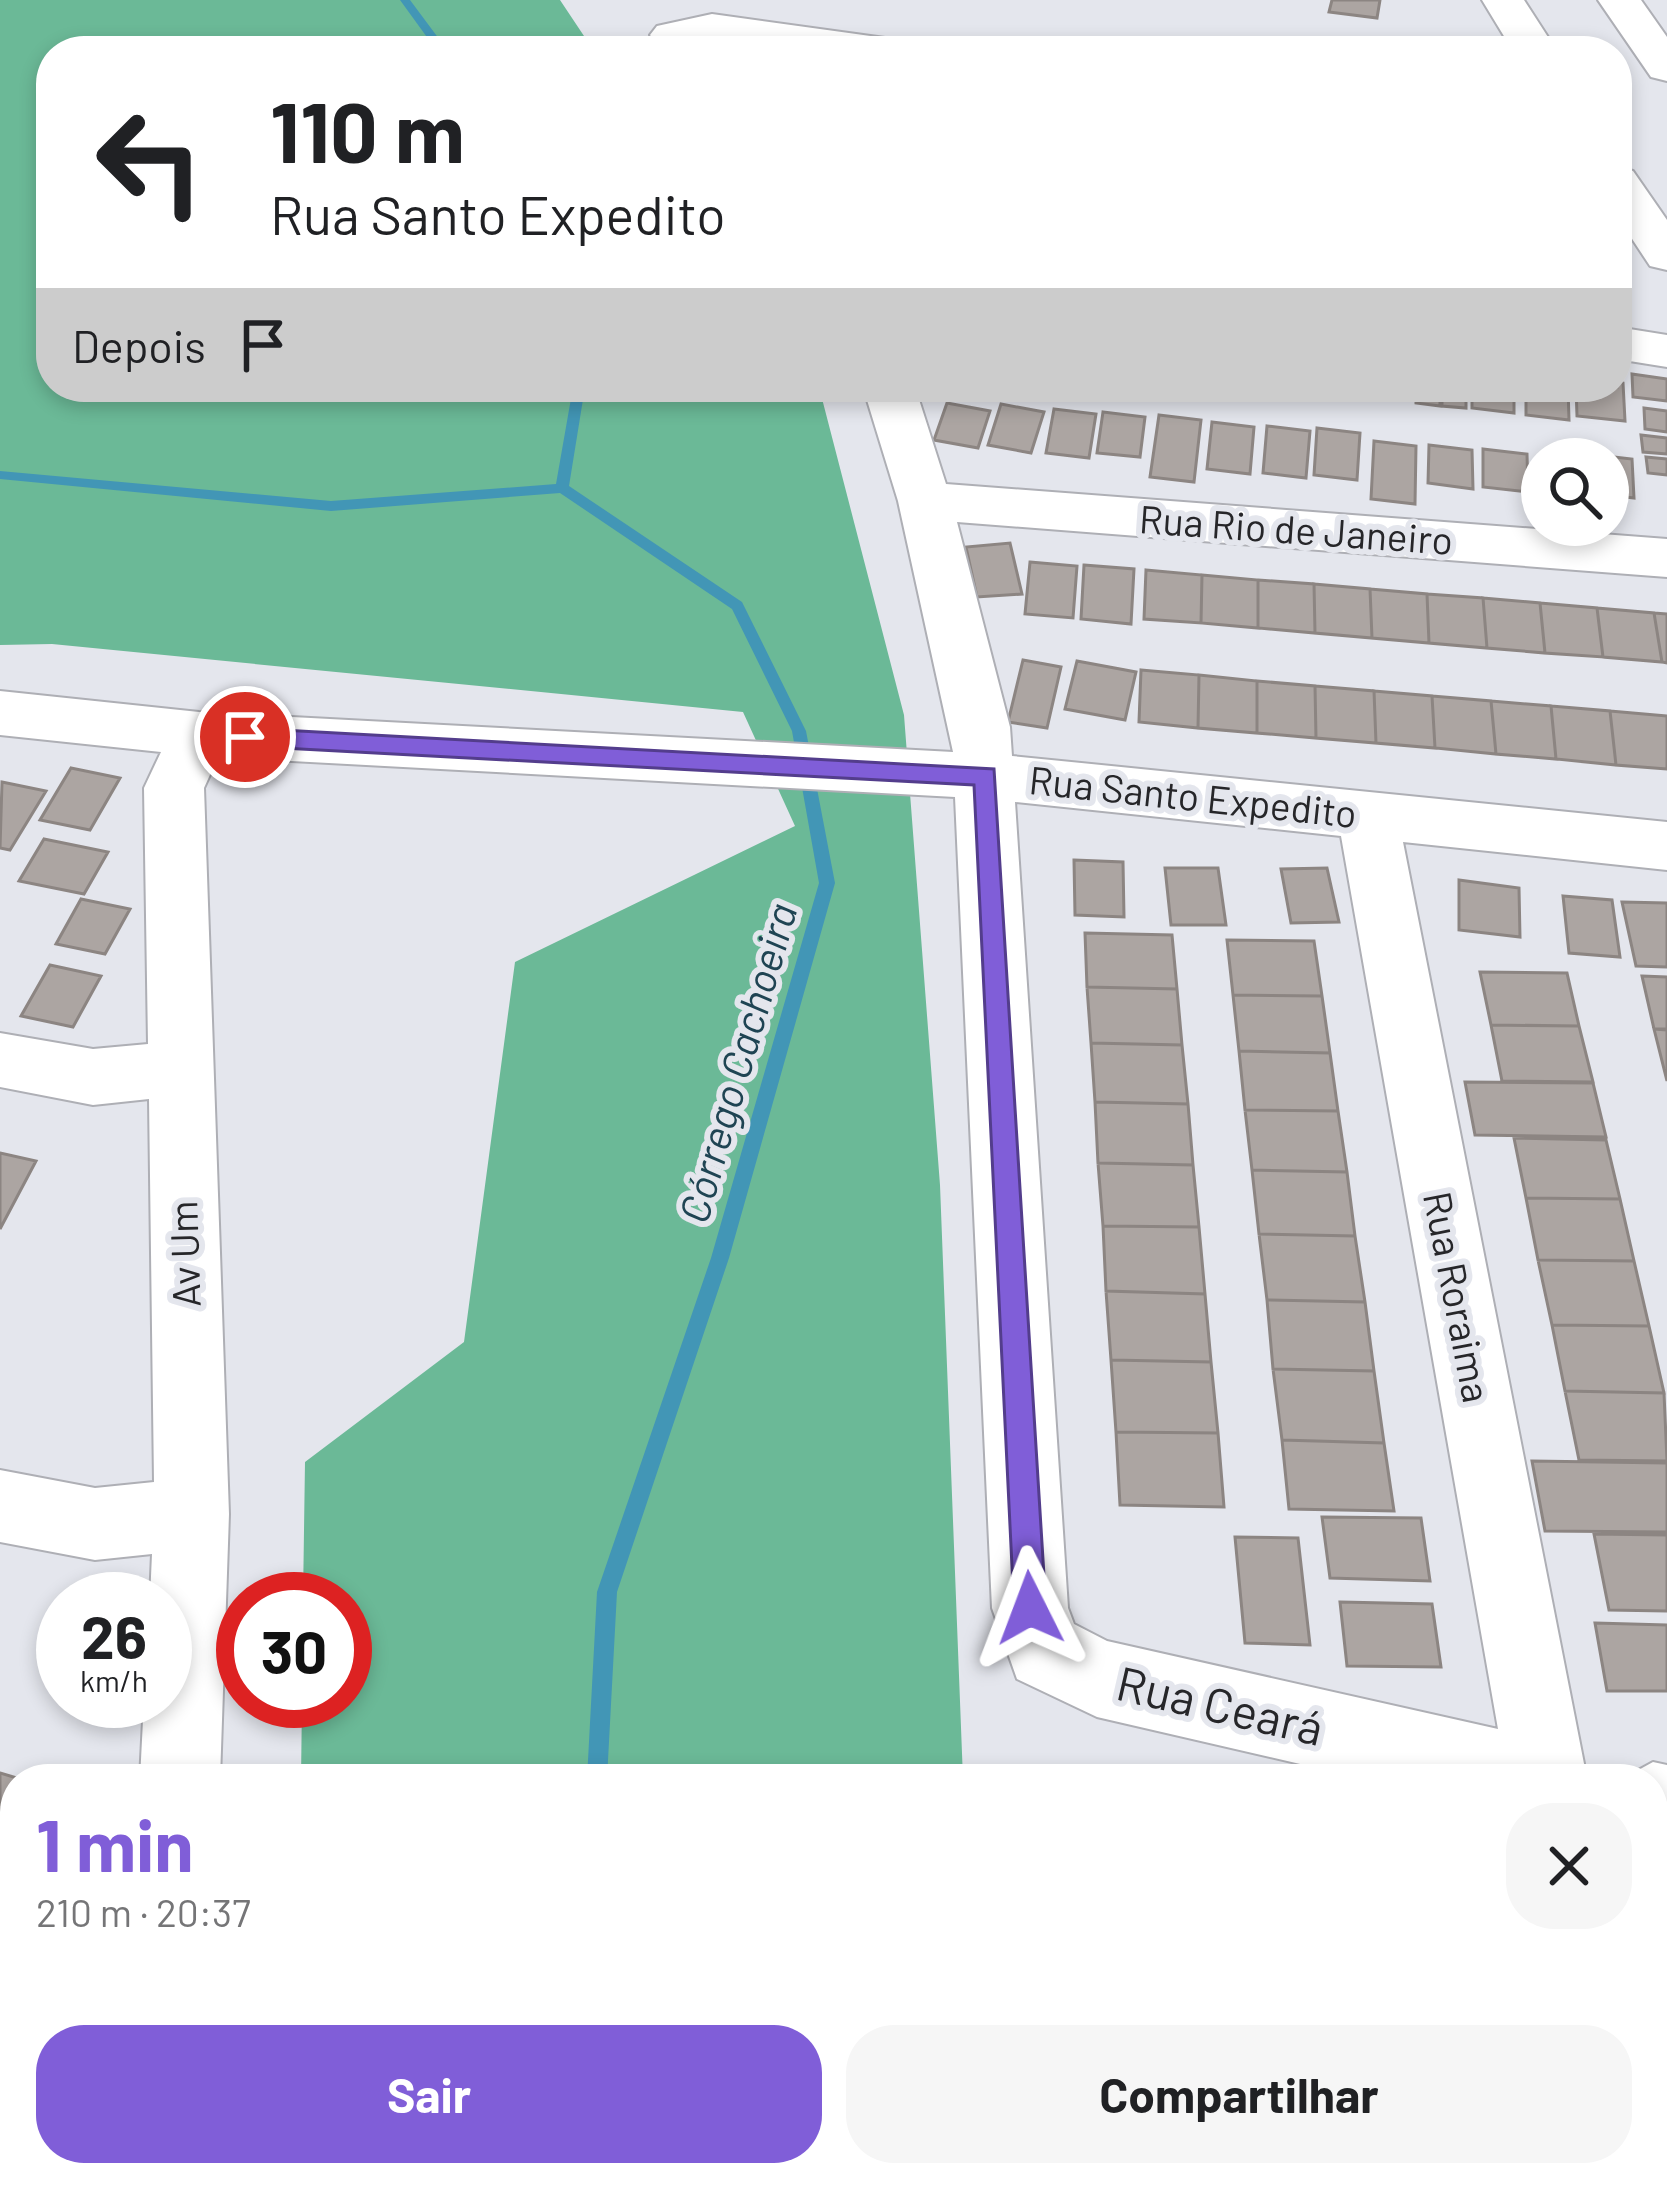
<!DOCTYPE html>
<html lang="pt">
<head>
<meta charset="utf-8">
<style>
  :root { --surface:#fff; --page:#f6f6f6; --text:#202124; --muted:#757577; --accent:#805ed8 }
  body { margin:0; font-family:Barlow,sans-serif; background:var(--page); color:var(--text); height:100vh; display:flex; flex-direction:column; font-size:45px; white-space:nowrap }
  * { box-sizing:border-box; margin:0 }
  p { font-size:39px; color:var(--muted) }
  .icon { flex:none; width:66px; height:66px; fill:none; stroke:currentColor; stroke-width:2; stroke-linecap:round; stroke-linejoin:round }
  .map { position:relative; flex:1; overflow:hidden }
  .sheet { position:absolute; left:0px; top:1764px; width:1668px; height:423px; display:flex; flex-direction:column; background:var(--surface); border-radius:48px 48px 0 0; box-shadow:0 6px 18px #0003 }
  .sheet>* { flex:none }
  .hud { position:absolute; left:36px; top:36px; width:1596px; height:366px; border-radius:48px; box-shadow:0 6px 18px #0003; background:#fff; color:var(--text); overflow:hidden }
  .tools { position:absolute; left:1521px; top:438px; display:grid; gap:24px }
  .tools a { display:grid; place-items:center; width:108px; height:108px; border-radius:50%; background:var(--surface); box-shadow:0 6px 18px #0003; font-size:60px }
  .speed { position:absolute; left:36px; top:1572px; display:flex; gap:24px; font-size:60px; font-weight:700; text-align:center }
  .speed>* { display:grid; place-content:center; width:156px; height:156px; border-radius:50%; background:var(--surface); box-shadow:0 6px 18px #0003; line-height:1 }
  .speed small { font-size:30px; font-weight:400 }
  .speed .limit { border:18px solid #d22; background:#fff; color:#111 }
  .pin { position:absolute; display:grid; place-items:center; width:102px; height:102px; color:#fff; margin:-51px; border:6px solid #fff; border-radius:50%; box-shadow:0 3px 12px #0007 }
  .me { position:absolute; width:132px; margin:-66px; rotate:357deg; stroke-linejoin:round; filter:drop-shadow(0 0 9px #0008) }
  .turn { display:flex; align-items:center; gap:42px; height:252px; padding:0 36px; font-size:54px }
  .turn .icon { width:156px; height:156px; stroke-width:2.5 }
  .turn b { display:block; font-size:84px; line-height:102px }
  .then { display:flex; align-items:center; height:114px; padding:0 36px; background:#0003; gap:24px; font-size:45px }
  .round { display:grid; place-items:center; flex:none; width:126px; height:126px; border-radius:48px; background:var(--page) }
  .overview { display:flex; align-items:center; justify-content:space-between; height:204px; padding:0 36px }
  h1 { font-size:72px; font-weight:700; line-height:90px; color:var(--accent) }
  .cta { display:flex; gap:24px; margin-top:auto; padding:24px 36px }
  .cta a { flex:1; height:138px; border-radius:48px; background:var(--accent); color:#fff; font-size:48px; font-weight:700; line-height:138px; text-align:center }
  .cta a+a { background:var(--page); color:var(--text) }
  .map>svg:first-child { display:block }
  .green { fill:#8dc2a9 }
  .forest { fill:#6bb997 }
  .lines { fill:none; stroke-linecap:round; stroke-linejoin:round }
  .stream { fill:#4296b6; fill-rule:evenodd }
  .building { fill:#aca5a2; stroke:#8c8582; stroke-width:3 }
  .minor-casing { stroke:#aeafb5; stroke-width:4 }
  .minor { fill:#fff; fill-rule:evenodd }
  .route { fill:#805ed8; stroke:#533d8c; stroke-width:3 }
  .labels { text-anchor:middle; stroke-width:12; stroke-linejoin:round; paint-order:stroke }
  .street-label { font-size:39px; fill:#262629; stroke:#e4e6ed }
  .water-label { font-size:42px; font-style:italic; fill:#1f4453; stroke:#e4e6ed }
  .near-street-label { font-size:48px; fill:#262629; stroke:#e4e6ed }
</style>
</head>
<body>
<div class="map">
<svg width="1667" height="2185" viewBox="0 0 1667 2185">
  <rect width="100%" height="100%" fill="#e4e6ed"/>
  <path class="green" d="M1653 2144 1667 2147V2185H1340L1341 2172H1653Z"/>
  <path class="forest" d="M0 0H560L594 51H51V387H819L904 715 940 1185 963 1779H301L302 1701H345V1599H303L305 1462 464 1342 515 962 795 826 743 712 52 644 0 645Z
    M290 2172H1255L1254 2185H289Z"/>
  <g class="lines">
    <path class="stream" d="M400 0H410L448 51H437Z
      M573 387H585L569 486 742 602 806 731 835 883 729 1258 617 1592 607 1779H587L597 1592 711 1258 819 883 792 731 732 609 560 493 331 511 0 479V471L331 501 556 484Z
      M566 2172H588L587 2185H565Z"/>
  </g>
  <path class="building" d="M1332 0H1380L1377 18 1329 12Z
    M1632 374 1667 379V401L1633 397Z
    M1617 382 1623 383 1625 421 1577 416 1576 387H1617Z
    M1416 387H1440V406L1416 403Z
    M1442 387H1466V408L1442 406Z
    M1472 387H1514V413L1472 408Z
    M1526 387H1568L1569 420 1526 415Z
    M947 403 990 411 978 448 934 440Z
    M1001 404 1044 412 1031 453 988 445Z
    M1644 408 1667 411V432L1645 429Z
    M1054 409 1096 414 1089 458 1046 453Z
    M1103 412 1145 417 1140 457 1097 453Z
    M1159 415 1201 420 1194 482 1150 477Z
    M1212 422 1254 427 1250 474 1207 469Z
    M1267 426 1310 431 1306 478 1263 473Z
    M1317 428 1360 433 1357 480 1314 475Z
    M1641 435 1667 438V454L1643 452Z
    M1374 441 1416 446 1415 504 1371 499Z
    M1429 445 1472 450 1473 489 1428 483Z
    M1483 449 1527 454 1528 492 1483 487Z
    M1588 454 1632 459 1634 498 1608 495V459H1589Z
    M1646 457 1667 459V475L1648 473Z
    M1010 543 1022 594 977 597 966 547Z
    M1030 562 1077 566 1073 618 1025 614Z
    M1084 565 1134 569 1131 624 1081 619Z
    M1146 570 1202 575 1201 623 1144 619Z
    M1202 575 1258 580V628L1201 623Z
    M1258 580 1314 584 1315 633 1258 628Z
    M1314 584 1370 589 1372 638 1315 633Z
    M1370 589 1427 594 1429 643 1372 638Z
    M1427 594 1483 598 1487 648 1429 643Z
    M1483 598 1540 603 1545 653 1487 648Z
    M1540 603 1597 608 1603 657 1545 653Z
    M1597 608 1654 613 1662 662 1603 657Z
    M1654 613 1667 614V663L1662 662Z
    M1023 660 1061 667 1047 728 1008 722Z
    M1077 661 1136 672 1125 720 1065 709Z
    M1141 670 1199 675 1198 728 1139 722Z
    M1199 675 1257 681V733L1198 728Z
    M1257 681 1315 686 1316 738 1257 733Z
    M1315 686 1374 691 1376 743 1316 738Z
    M1374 691 1432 696 1435 748 1376 743Z
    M1432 696 1491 701 1496 754 1435 748Z
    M1491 701 1551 706 1556 759 1496 754Z
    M1551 706 1610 711 1616 765 1556 759Z
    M1610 711 1667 716V769L1616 765Z
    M71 768 120 778 90 830 40 820Z
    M2 782 46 791 10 850 0 848Z
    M44 839 108 852 84 894 19 881Z
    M1074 860 1123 862 1124 917 1075 915Z
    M1165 868H1218L1226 925H1171Z
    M1327 868 1339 922 1291 923 1281 869Z
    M1459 880 1519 888 1520 937 1459 930Z
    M1563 896 1612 900 1620 957 1569 953Z
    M81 899 130 909 105 954 56 944Z
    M1622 902 1667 903V967L1636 966Z
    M1085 933 1172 935 1177 989 1087 987Z
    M1227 940 1314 941 1322 996 1233 995Z
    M50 965 101 976 73 1027 21 1016Z
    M1480 972 1567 973 1579 1026 1491 1025Z
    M1642 976 1667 977V1029H1654Z
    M1087 987 1177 989 1182 1045 1091 1043Z
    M1233 995 1322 996 1330 1053 1239 1051Z
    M1491 1025 1579 1026 1593 1082 1502 1081Z
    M1654 1029 1667 1030V1081Z
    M1091 1043 1182 1045 1188 1104 1095 1102Z
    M1239 1051 1330 1053 1338 1111 1245 1110Z
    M1465 1082 1593 1083 1606 1137 1475 1135Z
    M1095 1102 1188 1104 1193 1165 1098 1163Z
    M1245 1110 1338 1111 1347 1172 1252 1170Z
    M1514 1138 1606 1140 1620 1199 1526 1198Z
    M0 1153 36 1161 0 1229Z
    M1098 1163 1193 1165 1199 1227 1103 1226Z
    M1252 1170 1347 1172 1355 1236 1259 1234Z
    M1526 1198 1620 1199 1634 1261 1538 1260Z
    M1103 1226 1199 1227 1205 1294 1106 1291Z
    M1259 1234 1355 1236 1365 1302 1267 1300Z
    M1538 1260 1634 1261 1649 1326 1552 1325Z
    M1106 1291 1205 1294 1211 1362 1111 1360Z
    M1267 1300 1365 1302 1374 1371 1273 1369Z
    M1552 1325 1649 1326 1664 1393 1565 1391Z
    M1111 1360 1211 1362 1218 1433 1116 1432Z
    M1273 1369 1374 1371 1384 1443 1282 1440Z
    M1565 1391 1664 1393 1667 1461 1579 1460Z
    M1116 1432 1218 1433 1224 1507 1120 1505Z
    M1282 1440 1384 1443 1394 1511 1289 1509Z
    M1532 1461 1667 1463V1532L1545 1531Z
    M1322 1517 1421 1518 1430 1581 1330 1578Z
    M1594 1534 1667 1535V1611L1609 1610Z
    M1235 1537 1298 1538 1310 1645 1245 1643Z
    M1340 1602 1432 1604 1441 1667 1347 1666Z
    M1595 1623 1667 1625V1691H1607Z
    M0 1773 20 1779H15V1814L0 1847Z
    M15 1847V1900L0 1896V1880Z
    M1653 1918 1667 1921V2030L1653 2027Z"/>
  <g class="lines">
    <defs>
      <path id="minor" d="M1482 0H1524L1557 51H1513Z
        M1598 0H1641L1667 37V81L1651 77Z
        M712 14 885 38 901 42 907 51H791L712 40 672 48 657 44 650 35 657 26Z
        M1617 167 1633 171 1667 220V270L1650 266 1617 216Z
        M1617 327 1667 335V367L1617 359Z
        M863 387H915L946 484 1667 539V577L957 522 1010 727 1012 756 1667 822V870L1403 842 1587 1779H1365L1097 1717 1017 1679 992 1608 955 797 218 757 204 788 229 1514 220 1779H140L144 1701H165V1599H150L152 1554 95 1560 0 1542V1470L95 1488 154 1482 149 1099 93 1105 0 1087V1033L93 1049 148 1044 144 788 161 752 0 735V691L199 712 953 752 898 501ZM1015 802 1341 836 1498 1729 1107 1641 1074 1624 1068 1608Z
        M1653 1762 1667 1765V1847L1653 1844V1779H1622Z
        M0 1989 15 1993V2079L0 2075Z
        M100 2172H188L187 2185H97Z"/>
    </defs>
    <use href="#minor" class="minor-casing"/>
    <use href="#minor" class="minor"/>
  </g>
  <path class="route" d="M245 728 994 769 1046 1608 1041 1619 1030 1623 1019 1619 1014 1608 974 785 245 746 233 737Z"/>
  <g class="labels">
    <g class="street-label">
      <text transform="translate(1296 530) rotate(4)" y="14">Rua Rio de Janeiro</text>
      <text transform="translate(1193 797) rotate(6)" y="14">Rua Santo Expedito</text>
      <text transform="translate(185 1254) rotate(-92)" y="14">Av Um</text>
      <text transform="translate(1457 1297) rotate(79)" y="14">Rua Roraima</text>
    </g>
    <g class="water-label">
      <text transform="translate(738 1063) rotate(-74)" y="15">Córrego Cachoeira</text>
    </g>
    <g class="near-street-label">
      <text transform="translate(1220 1706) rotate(13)" y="17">Rua Ceará</text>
    </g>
  </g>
</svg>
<div class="tools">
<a><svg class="icon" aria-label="search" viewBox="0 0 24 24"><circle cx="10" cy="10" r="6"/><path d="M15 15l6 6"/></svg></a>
</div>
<div class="speed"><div>26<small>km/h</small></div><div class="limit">30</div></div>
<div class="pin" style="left:245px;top:737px;background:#d93025"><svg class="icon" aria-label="arrive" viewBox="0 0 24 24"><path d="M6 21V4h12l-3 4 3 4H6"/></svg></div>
<svg class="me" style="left:1030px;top:1608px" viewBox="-20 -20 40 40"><path d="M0-17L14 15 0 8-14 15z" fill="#805ed8" stroke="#fff" stroke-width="4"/></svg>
<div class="hud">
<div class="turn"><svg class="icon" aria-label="left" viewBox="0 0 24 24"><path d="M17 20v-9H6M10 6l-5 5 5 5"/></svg><div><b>110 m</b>Rua Santo Expedito</div></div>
<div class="then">Depois<svg class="icon" aria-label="arrive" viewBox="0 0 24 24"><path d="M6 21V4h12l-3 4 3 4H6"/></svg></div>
</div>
<section class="sheet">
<div class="overview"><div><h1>1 min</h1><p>210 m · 20:37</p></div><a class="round"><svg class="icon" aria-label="close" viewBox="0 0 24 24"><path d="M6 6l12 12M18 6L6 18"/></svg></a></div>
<div class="cta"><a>Sair</a><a>Compartilhar</a></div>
</section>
</div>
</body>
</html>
